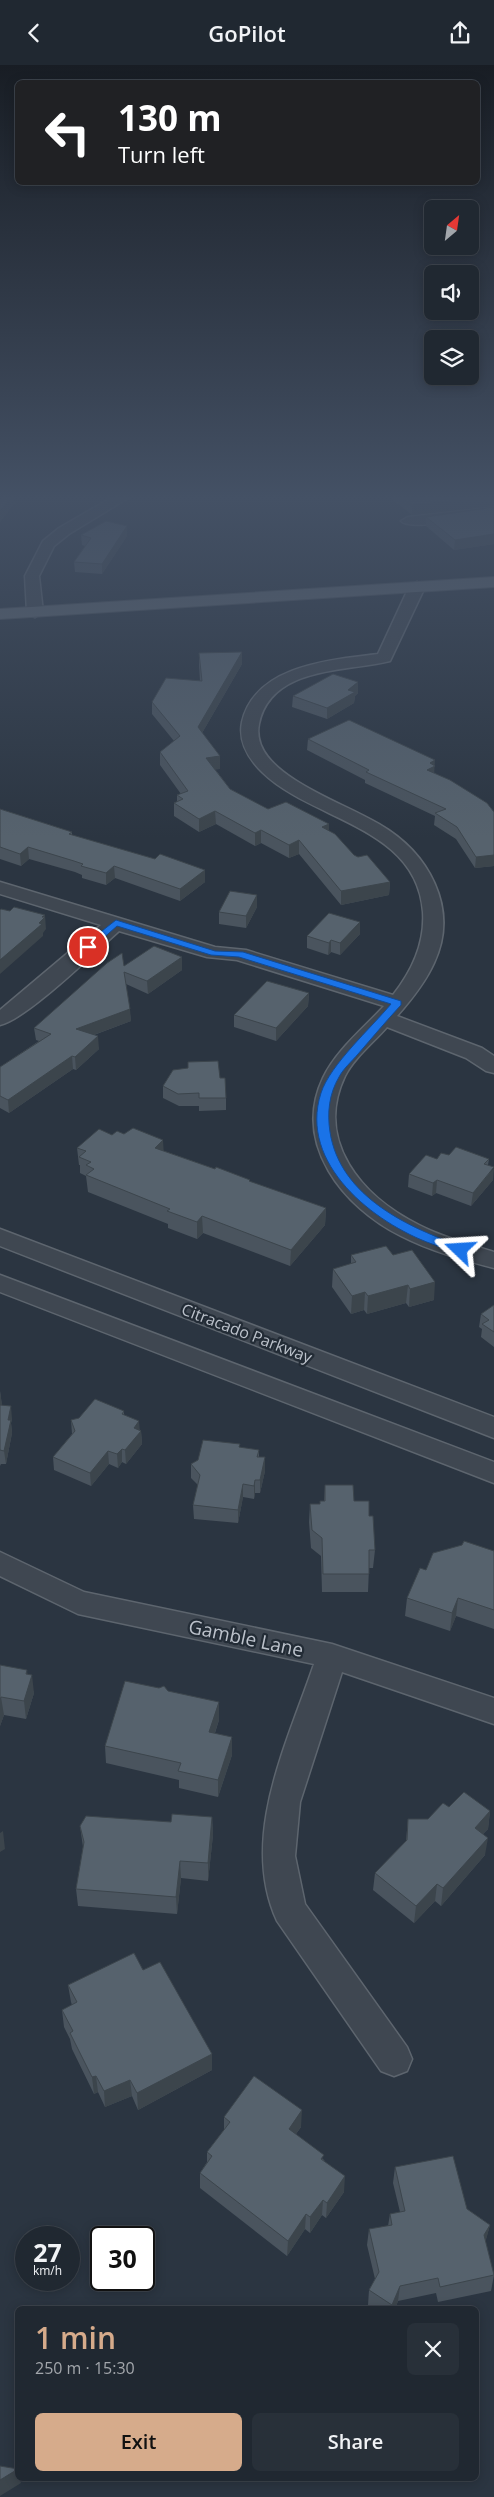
<!DOCTYPE html>
<html lang="en">
<head>
<meta charset="utf-8">
<style>
  :root { --surface:#202831; --page:#283039; --text:#f1f3f6; --muted:#a2a6ab; --line:#3d444d; --accent:#d6ab8b }
  body { margin:0; font-family:"Open Sans",sans-serif; background:var(--page); color:var(--text); height:100vh; display:flex; flex-direction:column; font-size:19px; white-space:nowrap }
  * { box-sizing:border-box; margin:0 }
  p { font-size:16px; color:var(--muted) }
  .icon { flex:none; width:28px; height:28px; fill:none; stroke:currentColor; stroke-width:2; stroke-linecap:round; stroke-linejoin:round }
  .map { position:relative; flex:1; overflow:hidden }
  .sheet { position:absolute; left:15px; top:2241px; width:464px; height:175px; display:flex; flex-direction:column; background:var(--surface); border-radius:8px; box-shadow:0 2px 12px #0003,0 0 0 1px var(--line) }
  .sheet>* { flex:none }
  .top-card { position:absolute; left:15px; top:15px; width:465px; height:105px; border-radius:8px; box-shadow:0 2px 12px #0003,0 0 0 1px var(--line); background:#202124; color:#fff; overflow:hidden }
  .needle { width:32px; rotate:29deg }
  .fabs { position:absolute; left:424px; top:135px; display:grid; gap:10px }
  .fabs a { display:grid; place-items:center; width:55px; height:55px; border-radius:8px; background:var(--surface); box-shadow:0 2px 12px #0003,0 0 0 1px var(--line); font-size:25px }
  .speed { position:absolute; left:15px; top:2161px; display:flex; gap:10px; font-size:25px; font-weight:700; text-align:center }
  .speed>* { display:grid; place-content:center; width:65px; height:65px; border-radius:50%; background:var(--surface); box-shadow:0 2px 12px #0003,0 0 0 1px var(--line); line-height:1 }
  .speed small { font-size:12px; font-weight:400 }
  .speed .limit { border:2px solid #111; border-radius:8px; background:#fff; color:#111 }
  .pin { position:absolute; display:grid; place-items:center; width:42px; height:42px; color:#fff; margin:-21px; border:2px solid #fff; border-radius:50%; box-shadow:0 1px 5px #0007 }
  .me { position:absolute; width:55px; margin:-28px; rotate:290deg; stroke-linejoin:round; filter:drop-shadow(0 0 4px #0008) }
  .turn { display:flex; align-items:center; gap:18px; height:105px; padding:0 20px; font-size:22px }
  .turn .icon { width:65px; height:65px; stroke-width:2.5 }
  .turn b { display:block; font-size:35px; line-height:42px }
  .round { display:grid; place-items:center; flex:none; width:52px; height:52px; border-radius:8px; background:var(--page) }
  .headline { display:flex; align-items:center; justify-content:space-between; height:85px; padding:0 20px }
  h1 { font-size:30px; font-weight:600; line-height:38px; color:var(--accent) }
  .primary-button { display:flex; gap:10px; margin-top:auto; padding:10px 20px }
  .primary-button a { flex:1; height:58px; border-radius:8px; background:var(--accent); color:#111; font-size:20px; font-weight:600; line-height:58px; text-align:center }
  .primary-button a+a { background:var(--page); color:var(--text) }
  header { display:flex; justify-content:space-between; align-items:center; height:65px; padding:0 20px; background:var(--surface); font-size:22px; font-weight:600 }
  .map>svg:first-child { display:block }
  .lines { fill:none; stroke-linecap:round; stroke-linejoin:round }
  .minor-casing { stroke:#5d656e; stroke-width:3 }
  .major-casing { stroke:#48505a; stroke-width:2 }
  .minor { fill:#3f4751; fill-rule:evenodd }
  .major { fill:#5d6670; fill-rule:evenodd }
  .wall { fill:#4a545e }
  .shaded-wall { fill:#3c454c }
  .building { fill:#56626d; stroke:#3c454c }
  .route { fill:#1a73e8; stroke:#114b97 }
  .labels { text-anchor:middle; stroke-width:4.5; stroke-linejoin:round; paint-order:stroke }
  .street-label { font-size:16px; fill:#bcc2cb; stroke:#232c36 }
  .near-street-label { font-size:19px; fill:#bcc2cb; stroke:#232c36 }
</style>
</head>
<body>
<header><svg class="icon" aria-label="back" viewBox="0 0 24 24"><path d="M15 5l-7 7 7 7"/></svg>GoPilot<svg class="icon" aria-label="share" viewBox="0 0 24 24"><path d="M12 15V3M7 8l5-5 5 5M5 13v7h14v-7"/></svg></header>
<div class="map">
<svg width="494" height="2432" viewBox="0 0 494 2432">
  <rect width="100%" height="100%" fill="#2b3541"/>
  <g class="lines">
    <defs>
      <path id="minor" d="M111 433H128L69 469 54 481 39 511 43 547 35 552 30 550 27 547 25 511 43 476 59 463Z
        M494 442V450C479 453 409 466 401 456L408 452Z
        M417 517 425 522 390 596C346 607 271 601 259 659 254 684 275 702 295 715 321 732 351 743 379 759 428 787 460 843 434 898 425 918 411 935 397 951L482 983 494 991V1008L486 1006 466 993 387 962C374 977 354 993 345 1011 314 1076 362 1132 419 1160 442 1172 469 1179 494 1187V1203C463 1195 430 1186 401 1171 343 1142 292 1079 323 1013 336 985 364 963 384 941L237 895 207 892 119 866C95 887 27 954 0 960V945L101 860 0 829V817L215 882 246 885 393 930C412 906 425 878 423 847 417 761 312 756 262 707 248 693 238 677 242 657 255 600 331 595 378 589L409 522Z
        M0 1164 494 1352V1373L0 1181Z
        M0 1210 494 1397V1418L0 1227Z
        M0 1487 84 1527 332 1579 494 1633V1659L342 1607 300 1737 295 1791 305 1839 407 1982 412 1994 407 2006 394 2011 381 2006 277 1856C239 1773 287 1679 314 1599L78 1549 0 1511Z"/>
      <path id="major" d="M494 512V522L0 554V544Z"/>
    </defs>
    <use href="#minor" class="minor-casing"/>
    <use href="#major" class="major-casing"/>
    <use href="#minor" class="minor"/>
    <use href="#major" class="major"/>
  </g>
  <path class="wall" d="M391 433H494V441L412 450Z
    M494 442V479L454 485 426 461V452Z
    M127 461V471L102 509 75 507 74 497 85 481 82 480 81 470Z
    M199 588 242 599 202 668 220 704H215L230 724 268 744 329 759V766L354 790 390 817 389 830 341 840 299 789 289 793 261 778 255 781 216 759 199 767 174 751V738L177 737V730L181 729 160 700V687L174 676 152 649V637L200 616 199 600Z
    M358 628 355 631 354 638 327 654 292 642 293 631Z
    M308 674 435 708 494 747V801L475 803 456 774 434 760 435 751 365 718V715L307 685Z
    M0 744 72 767V770L155 794 205 805V817L180 836 115 813 106 820 82 813V810L75 807 29 794 21 801 0 794Z
    M257 842 246 863 219 859V847Z
    M360 869 340 890 331 887 328 890 307 883V871Z
    M182 892V905L148 929 126 919 131 956 94 970 99 984 76 1005 73 1004 9 1048 0 1043V1002L39 976 36 975 34 963 124 901Z
    M309 928 308 941 276 976 234 962V950Z
    M220 1013 226 1033V1045L199 1046V1041H179L163 1033V1021Z
    M112 1070 164 1086 215 1104 250 1115V1117L326 1143 325 1160 290 1201 203 1168 197 1174 168 1163V1159L88 1127 86 1111 80 1108V1100H79L77 1083Z
    M449 1090 489 1094 488 1100 493 1115 471 1141 436 1128 432 1131 408 1122 409 1109 437 1094Z
    M351 1190H393L434 1235 409 1242 406 1238 367 1249 364 1245 351 1249 332 1222 333 1204 351 1199Z
    M494 1240V1282L481 1272 482 1264 479 1262 481 1249Z
    M0 1326 2 1341 12 1354 11 1358 12 1368 6 1399H1L0 1401Z
    M124 1346V1350L141 1366 142 1379 126 1399 122 1397 118 1403 109 1399 91 1421 54 1405 53 1392 72 1369 71 1355Z
    M240 1383 259 1385V1392H265V1406L260 1428H255L254 1434 243 1432 238 1458 194 1454 193 1440 198 1420 191 1413V1399Z
    M325 1420 354 1436 369 1451 375 1485 373 1503H369L368 1527H322L321 1491 311 1483 309 1457 310 1439H320L324 1436Z
    M494 1486V1564L456 1551 450 1566 405 1551 407 1533 426 1505Z
    M0 1600 27 1609 34 1628 26 1654 4 1650 0 1661Z
    M168 1626 219 1655 215 1668 232 1690 218 1732 179 1723V1715L106 1698 105 1681Z
    M449 1742 490 1746 488 1764 483 1769 485 1790 441 1841 435 1836 414 1858 373 1825 375 1808 406 1776 408 1754H428Z
    M212 1752 213 1770 208 1816 181 1813 177 1849 78 1841 76 1824 83 1782 80 1761 171 1757Z
    M143 1905 212 1989V2005L138 2045 132 2031 105 2042 98 2027 94 2029 72 1984 70 1974 64 1962 62 1945 72 1940 71 1937 68 1920Z
    M224 2052 301 2062 296 2069 324 2095 344 2127 326 2153 322 2150 310 2168 305 2164 287 2191 200 2123V2108L207 2097V2087L224 2065Z
    M395 2102 467 2144 490 2160 485 2177 494 2210 491 2226 438 2237 436 2228 398 2236 395 2244H374L368 2240 369 2225 375 2214 367 2180 369 2164 388 2161 390 2149 400 2147 393 2118Z"/>
  <path class="shaded-wall" d="M10 433H14L15 438 0 457V446Z
    M480 433H494V441L412 450V440Z
    M127 461V471L102 509V499Z
    M494 469V479L454 485 455 475Z
    M242 587V599L198 675V662Z
    M358 617V628L355 631 354 638 327 654V643Z
    M220 691V704L207 706 206 693Z
    M435 695 434 712 427 705 430 698Z
    M215 746 216 759 199 767V754Z
    M329 759V772L322 762Z
    M261 765V778L255 781V768Z
    M299 775V789L289 793V780Z
    M28 782 29 794 21 801 20 789Z
    M494 790V801L475 803 476 792Z
    M114 801 115 813 106 820V808Z
    M205 805V817L180 836V824Z
    M390 817 389 830 341 840V826Z
    M257 830V842L246 863V851Z
    M45 850 46 864 43 868V871L0 909V895L39 858 42 852Z
    M360 857V869L340 890V878Z
    M331 875V887L328 890 329 878Z
    M182 892V905L148 929 147 916Z
    M309 928 308 941 276 976V963Z
    M130 944 131 956 77 976 76 964Z
    M98 971 99 984 76 1005 75 992Z
    M72 991 73 1004 9 1048 8 1035Z
    M163 1075 164 1091 155 1083Z
    M494 1103 493 1115 471 1141 473 1128Z
    M437 1115 436 1128 432 1131 433 1118Z
    M326 1143 325 1160 290 1201 291 1185Z
    M202 1151 203 1168 197 1174V1157Z
    M435 1217 434 1235 409 1242 410 1224Z
    M408 1220 406 1238 367 1249 368 1231Z
    M365 1227 364 1245 351 1249 352 1231Z
    M0 1326 2 1340 0 1348Z
    M11 1341 12 1354 11 1358 12 1368 6 1399 4 1386 8 1355Z
    M139 1356 140 1367 141 1366 142 1379 126 1399 125 1385 134 1363Z
    M122 1384V1397L118 1403 117 1389Z
    M108 1386 109 1399 91 1421 90 1408Z
    M265 1392V1406L260 1428V1415Z
    M255 1415V1428L254 1434V1421Z
    M243 1419V1432L238 1458V1445Z
    M458 1533 456 1551 450 1566 452 1548Z
    M27 1605 29 1621 32 1610 34 1628 26 1654 24 1636 26 1609Z
    M1 1632 4 1650 0 1661V1635Z
    M219 1637V1655L209 1685V1667Z
    M232 1672V1690L218 1732V1715Z
    M490 1746 488 1764 472 1780 475 1763Z
    M212 1752 213 1770 208 1816V1798Z
    M3 1766 5 1784 0 1787V1768Z
    M488 1773 485 1790 441 1841 443 1823Z
    M180 1796 181 1813 177 1849 176 1832Z
    M437 1819 435 1836 414 1858 416 1841Z
    M212 1989V2005L138 2045 137 2028Z
    M96 2011 98 2027 94 2029 92 2012Z
    M130 2015 132 2031 105 2042 104 2026Z
    M302 2045 301 2062 288 2080 289 2064Z
    M345 2111 344 2127 326 2153 327 2138Z
    M323 2135 322 2150 310 2168V2152Z
    M306 2149 305 2164 287 2191 288 2176Z
    M490 2160 486 2175 480 2186 484 2170Z
    M400 2221 398 2236 395 2244H391L392 2240Z
    M18 2404V2414H20L21 2418 0 2431V2415Z"/>
  <path class="building" d="M5 433H10L0 446V436Z
    M403 433H480L412 440Z
    M494 442V469L455 475 426 452Z
    M106 456 127 461 102 499 74 497 91 473 81 470Z
    M242 587 198 662 220 691 206 693 230 724 268 744 286 737 329 759 322 762 335 769 354 790 358 792 367 790 390 817 341 826 299 775 289 780 261 765 255 768 215 746 199 754 174 738 183 734 177 730 188 726 160 687 180 671 152 637 166 613 202 616 199 588Z
    M333 609 358 617 348 625 355 627 327 643 293 631Z
    M349 655 435 695 430 698 435 701 427 705 450 715 487 738 494 747V790L476 792 457 762 435 748 446 744 366 707 369 705 308 674Z
    M0 744 72 767 69 769 155 794 160 789 205 805 180 824 114 801 106 808 81 801 83 799 74 796 28 782 20 789 0 782Z
    M230 826 257 830 246 851 219 847Z
    M14 842 45 850 42 852H45L39 858 42 859 0 895V845L1 844 10 846Z
    M329 848 360 857 340 878 331 875 329 878 307 871Z
    M154 881 182 892 147 916 124 907 130 944 76 964 98 971 75 992 72 991 8 1035 0 1031V1002L51 969 34 963 107 898 122 888 124 901Z
    M267 916 309 928 276 963 234 950Z
    M218 996 220 1013H225L226 1033H199V1028L178 1029 163 1021 173 1005 188 1003V997Z
    M133 1063 163 1075 155 1083 215 1104 216 1102 250 1115 249 1116 326 1143 291 1185 202 1151 197 1157 167 1146 170 1144 86 1110 94 1104 86 1100 91 1097 79 1092 86 1086 77 1083 99 1064 112 1070 117 1066 124 1069Z
    M456 1082 489 1094 484 1099 494 1102 473 1128 437 1115 433 1118 409 1109 426 1090 437 1094 441 1088 449 1090Z
    M386 1181 393 1190 412 1185 435 1217 410 1224 408 1220 368 1231 365 1227 352 1231 333 1204 356 1197 351 1190Z
    M494 1240V1267L482 1259 489 1255 481 1249Z
    M95 1334 124 1346 122 1349 139 1356 134 1363 141 1366 125 1385 122 1384 117 1389 108 1386 90 1408 53 1392 75 1366 71 1355 79 1353Z
    M0 1340 11 1341 8 1355H11L4 1386 0 1385Z
    M203 1375 240 1379 239 1382 259 1385 257 1392H265L260 1415H255L254 1421 243 1419 238 1445 193 1440 200 1410 191 1399 198 1395Z
    M325 1420H353L354 1436H369V1451H373L375 1485H369V1509H323L322 1473 312 1465 310 1439H320V1436H325Z
    M464 1476 494 1486V1545L458 1533 452 1548 407 1533 420 1503 426 1505 433 1488 462 1480Z
    M0 1600 27 1605 26 1609 32 1610 24 1636 1 1632 0 1635Z
    M125 1616 159 1623 164 1621 168 1626 219 1637 209 1667 232 1672 218 1715 178 1706 181 1698 105 1681Z
    M464 1727 490 1746 475 1763 488 1773 443 1823 437 1819 416 1841 375 1808 407 1775 408 1754H428L443 1738 449 1742Z
    M172 1749 212 1752 208 1798 180 1796 176 1832 76 1824 84 1777 80 1761 86 1751 171 1757Z
    M134 1888 143 1905 160 1897 212 1989 137 2028 130 2015 104 2026 96 2011 92 2012 70 1968 73 1966 62 1945 77 1937 68 1920Z
    M254 2011 302 2045 289 2064 324 2090 321 2094 345 2111 327 2138 323 2135 310 2152 306 2149 288 2176 200 2108 212 2091 207 2087 230 2057 224 2052Z
    M453 2091 467 2144 490 2160 484 2170 494 2210 440 2222 438 2213 400 2221 392 2240 369 2225 379 2207 369 2164 392 2160 390 2149 405 2146 395 2102Z
    M0 2401 18 2404 0 2415Z"/>
  <linearGradient id="sky" x2="0" y2="1"><stop stop-color="#181d24"/><stop offset="0.56" stop-color="#445165"/><stop offset="1" stop-color="#445165" stop-opacity="0"/></linearGradient>
  <rect width="494" height="773" fill="url(#sky)"/>
  <path class="route" d="M116 855 215 886 243 887 401 936V940C386 956 372 973 358 989 352 996 343 1004 339 1012 329 1029 327 1048 330 1067 340 1132 409 1163 464 1182V1187C454 1190 441 1182 432 1179 374 1158 298 1099 321 1028 330 1000 371 963 391 939L239 892 211 890 117 861 91 884H84V880Z"/>
  <g class="labels">
    <g class="street-label">
      <text transform="translate(247 1268) rotate(21)" y="6">Citracado Parkway</text>
    </g>
    <g class="near-street-label">
      <text transform="translate(246 1573) rotate(12)" y="7">Gamble Lane</text>
    </g>
  </g>
</svg>
<div class="fabs">
<a><svg class="needle" viewBox="-14 -14 28 28"><path d="M0-13l5 13h-10z" fill="#e53935"/><path d="M0 13l5-13h-10z" fill="#a2a6ab"/></svg></a>
<a><svg class="icon" aria-label="sound" viewBox="0 0 24 24"><path d="M4 9h4l5-4v14l-5-4H4zM17 9q2 3 0 6"/></svg></a>
<a><svg class="icon" aria-label="layers" viewBox="0 0 24 24"><path d="M12 4l9 5-9 5-9-5zM3 14l9 5 9-5"/></svg></a>
</div>
<div class="speed"><div>27<small>km/h</small></div><div class="limit">30</div></div>
<div class="pin" style="left:88px;top:882px;background:#d93025"><svg class="icon" aria-label="arrive" viewBox="0 0 24 24"><path d="M6 21V4h12l-3 4 3 4H6"/></svg></div>
<svg class="me" style="left:460px;top:1185px" viewBox="-20 -20 40 40"><path d="M0-17L14 15 0 8-14 15z" fill="#1a73e8" stroke="#fff" stroke-width="4"/></svg>
<div class="top-card">
<div class="turn"><svg class="icon" aria-label="left" viewBox="0 0 24 24"><path d="M17 20v-9H6M10 6l-5 5 5 5"/></svg><div><b>130 m</b>Turn left</div></div>
</div>
<section class="sheet">
<div class="headline"><div><h1>1 min</h1><p>250 m · 15:30</p></div><a class="round"><svg class="icon" aria-label="close" viewBox="0 0 24 24"><path d="M6 6l12 12M18 6L6 18"/></svg></a></div>
<div class="primary-button"><a>Exit</a><a>Share</a></div>
</section>
</div>
</body>
</html>
